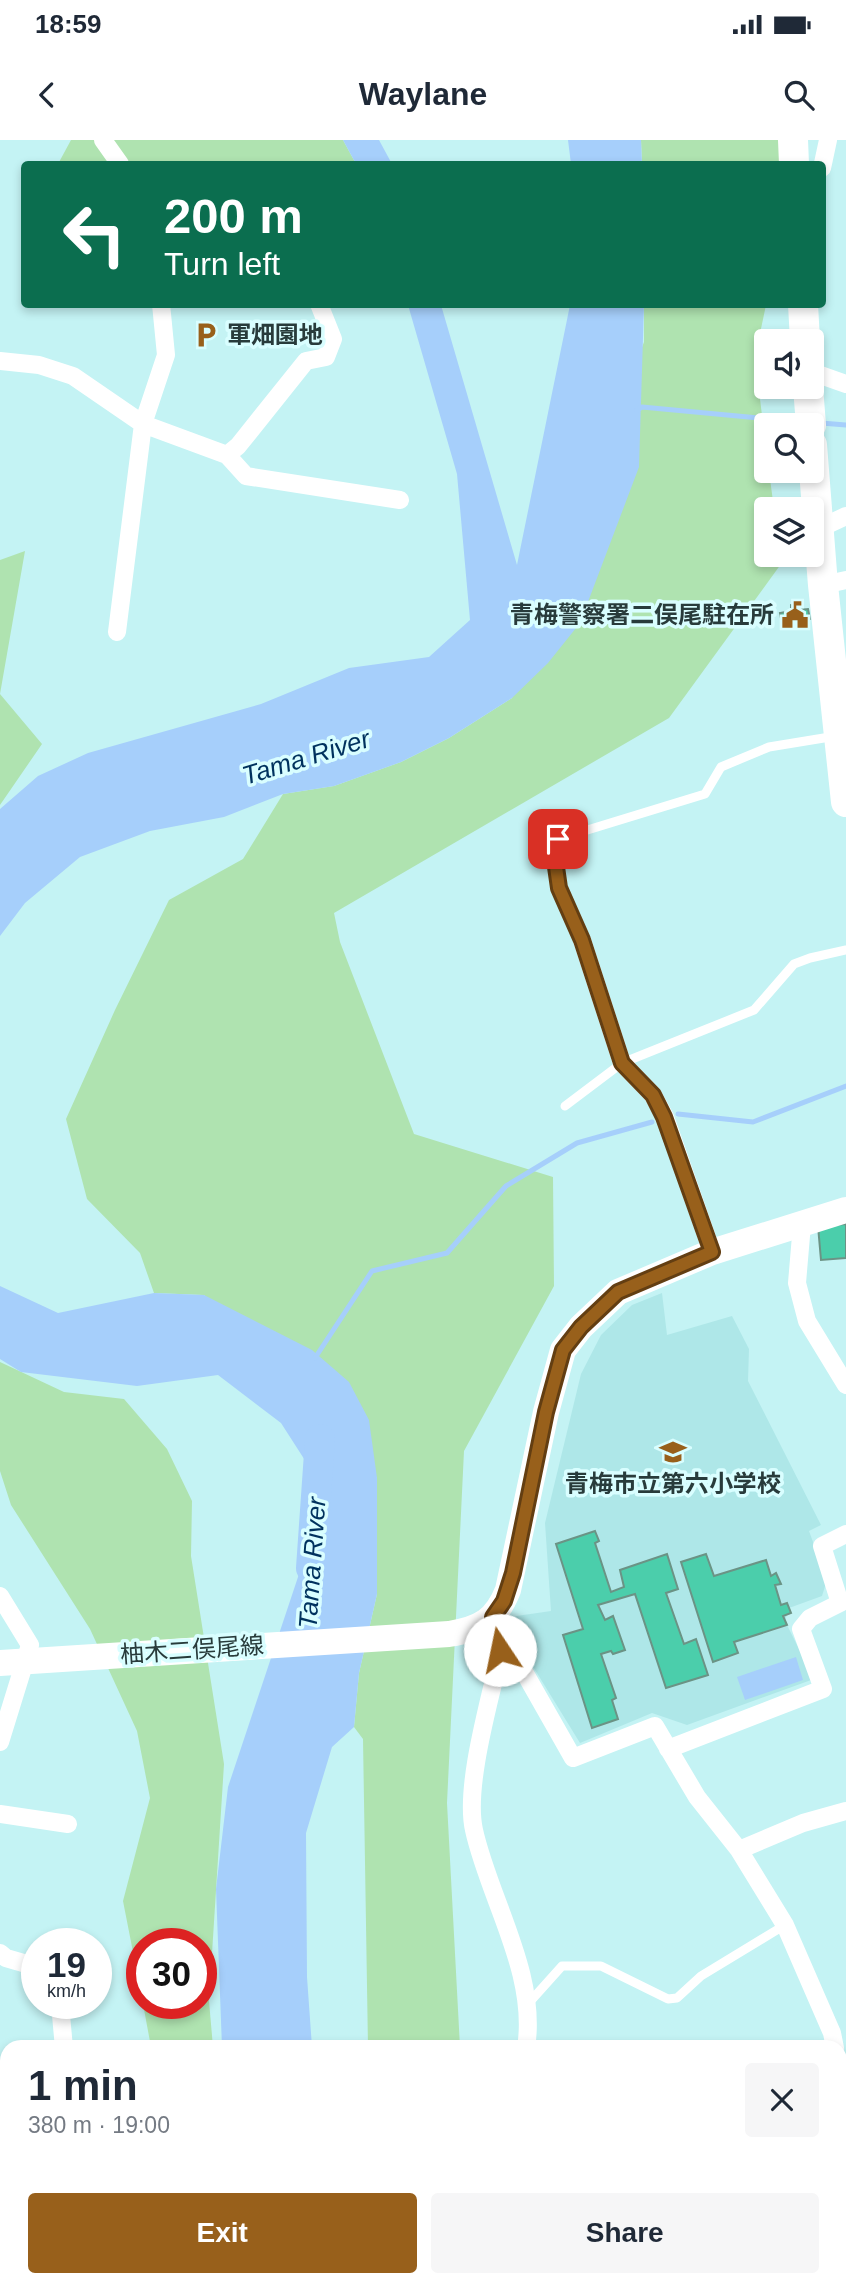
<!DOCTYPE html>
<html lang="en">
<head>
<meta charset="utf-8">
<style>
  :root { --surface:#fff; --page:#f6f6f7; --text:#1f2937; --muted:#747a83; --accent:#98601b }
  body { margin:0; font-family:Arial,"Noto Sans JP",sans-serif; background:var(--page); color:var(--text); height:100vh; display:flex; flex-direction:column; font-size:26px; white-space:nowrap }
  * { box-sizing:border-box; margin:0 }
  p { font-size:23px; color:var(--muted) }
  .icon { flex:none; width:38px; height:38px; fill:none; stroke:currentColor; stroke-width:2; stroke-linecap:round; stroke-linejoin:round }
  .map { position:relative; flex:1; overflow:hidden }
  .drawer { position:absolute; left:0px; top:1900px; width:847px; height:247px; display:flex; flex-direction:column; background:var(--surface); border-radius:21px 21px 0 0; box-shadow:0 4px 10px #0003 }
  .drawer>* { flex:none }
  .top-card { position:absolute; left:21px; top:21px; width:805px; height:147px; border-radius:7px; box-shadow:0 4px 10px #0003; background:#0b6e4f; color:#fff; overflow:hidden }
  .buttons { position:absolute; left:754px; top:189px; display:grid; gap:14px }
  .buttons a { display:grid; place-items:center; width:70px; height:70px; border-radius:7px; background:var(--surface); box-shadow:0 4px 10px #0003; font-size:35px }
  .speed { position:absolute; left:21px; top:1788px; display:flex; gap:14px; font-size:35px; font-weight:700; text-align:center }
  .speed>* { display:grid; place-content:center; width:91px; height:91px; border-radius:50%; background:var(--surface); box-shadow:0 4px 10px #0003; line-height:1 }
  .speed small { font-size:18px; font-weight:400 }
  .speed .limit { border:10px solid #d22; background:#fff; color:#111 }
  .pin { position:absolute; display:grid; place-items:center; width:60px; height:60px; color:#fff; margin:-30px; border-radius:14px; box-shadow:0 4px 10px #0006 }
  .me { position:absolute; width:77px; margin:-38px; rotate:349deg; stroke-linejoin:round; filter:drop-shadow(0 0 5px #0008) }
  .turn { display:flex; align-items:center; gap:24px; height:147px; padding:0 28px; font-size:32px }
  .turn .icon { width:91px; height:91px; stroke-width:2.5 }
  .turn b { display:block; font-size:49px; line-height:60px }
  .round { display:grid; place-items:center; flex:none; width:74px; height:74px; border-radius:7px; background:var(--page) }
  .headline { display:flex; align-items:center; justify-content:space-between; height:119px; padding:0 28px }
  h1 { font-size:42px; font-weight:800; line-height:52px }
  .button { display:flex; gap:14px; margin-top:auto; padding:14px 28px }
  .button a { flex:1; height:80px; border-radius:7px; background:var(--accent); color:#fff; font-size:28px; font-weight:800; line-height:80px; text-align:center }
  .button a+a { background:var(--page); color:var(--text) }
  .status { display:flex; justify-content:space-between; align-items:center; height:49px; padding:0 35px; background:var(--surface); direction:ltr }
  .status svg { height:19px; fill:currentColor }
  header { display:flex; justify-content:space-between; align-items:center; height:91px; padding:0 28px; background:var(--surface); font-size:32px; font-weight:800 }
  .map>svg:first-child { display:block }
  .built { fill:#aee7e8 }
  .green { fill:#afe3b0 }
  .water { fill:#a6cffb }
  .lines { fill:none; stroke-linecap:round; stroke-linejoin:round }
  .stream { stroke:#a6cffb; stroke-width:5 }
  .river { stroke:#a6cffb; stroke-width:30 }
  .building { fill:#4bceab; stroke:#6b9385; stroke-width:2 }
  .service { stroke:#fff; stroke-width:9 }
  .minor { stroke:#fff; stroke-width:18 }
  .secondary { stroke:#fff; stroke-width:26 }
  .trunk { stroke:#fff; stroke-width:30 }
  .route-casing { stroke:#633e12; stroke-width:18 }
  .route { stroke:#98601b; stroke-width:12 }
  .labels { text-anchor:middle; stroke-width:7; stroke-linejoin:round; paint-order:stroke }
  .poi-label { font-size:24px; font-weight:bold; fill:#283b3b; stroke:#d9feff; text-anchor:start }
  .street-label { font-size:24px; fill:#283b3b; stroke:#d9feff }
  .water-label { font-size:26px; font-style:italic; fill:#00325e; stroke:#d9feff }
</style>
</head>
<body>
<div class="status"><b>18:59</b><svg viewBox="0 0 49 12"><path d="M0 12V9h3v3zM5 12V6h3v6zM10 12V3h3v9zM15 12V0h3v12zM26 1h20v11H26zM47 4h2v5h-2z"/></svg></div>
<header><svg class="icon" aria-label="back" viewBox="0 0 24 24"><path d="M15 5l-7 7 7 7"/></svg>Waylane<svg class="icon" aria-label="search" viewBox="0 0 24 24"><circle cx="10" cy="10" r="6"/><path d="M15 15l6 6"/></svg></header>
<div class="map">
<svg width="846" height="2147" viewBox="0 0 846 2147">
  <rect width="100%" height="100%" fill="#c4f3f4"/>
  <path class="built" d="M662 1153 667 1195 732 1176 749 1209 748 1241 821 1385 809 1391 827 1440 822 1456 789 1468 785 1481 814 1539 687 1585 652 1573 580 1603 503 1478 551 1471 545 1383 581 1234 601 1195 632 1165Z"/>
  <path class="green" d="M71 0H343L356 24H58Z
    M641 0H801L796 24H642Z
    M644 165H766L755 217 766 309V331H769L774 369H766V415H780L781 424 669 578 334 773 340 802 414 994 553 1037 554 1146 464 1311 447 1663 460 1907H368L363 1599 354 1587 359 1533 377 1454V1338L204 1155 154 1153 140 1113 87 1059 66 979 115 870 169 760 243 719 283 654 334 646 401 622 449 598 512 558 644 202Z
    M25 411 0 554 42 604 0 665V420Z
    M0 1222 64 1252 124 1259 167 1309 192 1361 191 1416 224 1624 209 1861 213 1907H151L143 1864H201V1804H142V1858L123 1761 150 1658 137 1591 90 1489 11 1365 0 1331Z
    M7 1999 8 2140 5 2147H0V2016Z
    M358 2140H489L491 2147H357Z"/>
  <path class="water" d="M343 0H379L392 24H356Z
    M568 0H641L642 24H571Z
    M408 165H441L517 425 570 165H644L639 327 580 483 548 523 512 558 449 598 401 622 334 646 283 654 224 677 150 691 80 717 25 763 0 796V669L38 636 88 613 261 564 349 528 429 517 470 480 457 334Z
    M0 1146 58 1173 154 1153 204 1155 312 1210 349 1242 369 1280 377 1338V1454L359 1533 354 1587 332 1607 306 1693 307 1837 312 1907H222L216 1749 228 1647 326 1353 281 1283 218 1235 137 1246 21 1232 0 1219Z
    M796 1517 803 1540 745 1560 737 1537Z
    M248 2140H328L330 2147H249Z"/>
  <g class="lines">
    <path class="stream" d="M637 270 642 267 801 282
      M821 283 846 285
      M678 974 753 982 846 946
      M315 1218 372 1131 447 1113 506 1046 577 1003 652 982"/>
    <path class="river" d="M311 1428 320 1299"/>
  </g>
  <path class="building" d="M797 464 798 470 808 469 810 479 782 484 780 473 791 471V465Z
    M846 1084V1118L821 1120 818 1086Z
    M595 1391 599 1401 595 1403 611 1452 624 1447 620 1430 667 1414 678 1449 666 1453 684 1504 696 1499 708 1535 666 1548 635 1454 598 1465 605 1480 613 1476 625 1510 613 1514 611 1511 601 1514 616 1558 612 1560 618 1579 592 1588 563 1495 583 1489 556 1404Z
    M706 1414 714 1436 766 1420 771 1436 776 1433 781 1444 775 1445 781 1465 787 1463 791 1473 783 1476 787 1485 734 1502 738 1513 713 1522 681 1422Z"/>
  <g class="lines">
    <path class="service" d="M582 800C568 769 547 734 558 699L705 654 721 627 769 607 836 596
      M565 966 622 923 754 870 794 824 810 818 846 810
      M527 1865 562 1826H601L668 1859 677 1858 701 1836 785 1785
      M840 1982 846 1985"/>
    <path class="minor" d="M103 0 120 24
      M822 28 828 0
      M161 164 166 215 143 284 227 315 238 306 306 221 326 217 333 199 319 164
      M0 221 39 225 73 236 143 284 117 492
      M812 232 846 244
      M227 315 246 336 400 360
      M818 389 846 376
      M823 445 846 440
      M582 800 622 923 653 955 665 977 712 1112
      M802 1084 797 1143 807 1181 846 1245
      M0 1456 30 1505 0 1602
      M493 1477 573 1618 655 1586 697 1657 739 1710 785 1785 832 1893 835 1908
      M497 1490 501 1510C491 1556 464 1646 474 1690 489 1759 538 1833 526 1908
      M668 1609 823 1549 801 1489 810 1478 840 1463 822 1406 846 1394
      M0 1674 68 1684
      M739 1710 803 1683 846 1671
      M0 1813 6 1818 37 1827
      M60 1864 64 1908
      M585 2140 588 2147
      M99 2147 100 2140
      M603 2147 618 2140"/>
    <path class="secondary" d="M0 1523 449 1494C481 1489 496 1480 508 1450L546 1272 563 1210 581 1187 618 1152 712 1112 846 1070"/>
    <path class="trunk" d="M793 0 794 24
      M803 164 805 201
      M808 247 811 285
      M812 305 823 445 846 662"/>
  </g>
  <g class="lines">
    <defs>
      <path id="route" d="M500 1510 493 1477 504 1461 513 1433 546 1272 563 1210 581 1187 618 1152 712 1112 664 977 653 955 622 923 582 800 559 748 554 713 558 699"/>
    </defs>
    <use href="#route" class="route-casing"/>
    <use href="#route" class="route"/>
  </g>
  <defs>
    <symbol id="parking-bare" viewBox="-9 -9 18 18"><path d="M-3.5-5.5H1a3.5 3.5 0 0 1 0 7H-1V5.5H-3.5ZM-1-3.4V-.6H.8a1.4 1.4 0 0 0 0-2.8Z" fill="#98601b" stroke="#d9feff" stroke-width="2.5" paint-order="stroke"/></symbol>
    <symbol id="civic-bare" viewBox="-9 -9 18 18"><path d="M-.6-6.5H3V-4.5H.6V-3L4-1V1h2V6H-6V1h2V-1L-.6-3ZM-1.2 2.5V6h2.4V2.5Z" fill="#98601b" stroke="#d9feff" stroke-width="2.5" paint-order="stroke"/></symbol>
    <symbol id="school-bare" viewBox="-9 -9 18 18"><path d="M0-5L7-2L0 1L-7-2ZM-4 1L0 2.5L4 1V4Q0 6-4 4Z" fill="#98601b" stroke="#d9feff" stroke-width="2.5" paint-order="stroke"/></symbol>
  </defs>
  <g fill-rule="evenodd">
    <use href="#parking-bare" x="187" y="176" width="38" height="38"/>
    <use href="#civic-bare" x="776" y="456" width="38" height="38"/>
    <use href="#school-bare" x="654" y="1293" width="38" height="38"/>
  </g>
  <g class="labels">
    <g class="poi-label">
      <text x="227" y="203">軍畑園地</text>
      <text x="774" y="483" text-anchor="end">青梅警察署二俣尾駐在所</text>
      <text x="673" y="1352" text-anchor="middle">青梅市立第六小学校</text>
    </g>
    <g class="street-label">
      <text transform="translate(192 1510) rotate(-4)" y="8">柚木二俣尾線</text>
    </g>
    <g class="water-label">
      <text transform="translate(306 617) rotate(-17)" y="9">Tama River</text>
      <text transform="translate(312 1423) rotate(-86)" y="9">Tama River</text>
    </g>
  </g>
</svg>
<div class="buttons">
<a><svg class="icon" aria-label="sound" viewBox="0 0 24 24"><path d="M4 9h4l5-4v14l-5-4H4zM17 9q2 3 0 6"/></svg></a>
<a><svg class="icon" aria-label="search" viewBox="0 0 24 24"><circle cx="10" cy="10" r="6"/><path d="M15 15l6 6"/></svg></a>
<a><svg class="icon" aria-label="layers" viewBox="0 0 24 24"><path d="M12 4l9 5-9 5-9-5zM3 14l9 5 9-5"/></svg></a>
</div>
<div class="speed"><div>19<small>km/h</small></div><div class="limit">30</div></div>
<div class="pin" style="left:558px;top:699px;background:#d93025"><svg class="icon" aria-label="arrive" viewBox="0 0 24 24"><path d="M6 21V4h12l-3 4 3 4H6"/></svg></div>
<svg class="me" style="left:500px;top:1510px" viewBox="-20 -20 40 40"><circle r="19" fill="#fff"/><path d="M0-13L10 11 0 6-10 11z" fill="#98601b"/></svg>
<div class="top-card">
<div class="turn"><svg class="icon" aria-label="left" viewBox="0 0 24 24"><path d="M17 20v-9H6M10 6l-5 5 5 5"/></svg><div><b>200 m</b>Turn left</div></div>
</div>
<section class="drawer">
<div class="headline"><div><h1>1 min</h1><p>380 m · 19:00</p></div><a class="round"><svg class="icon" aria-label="close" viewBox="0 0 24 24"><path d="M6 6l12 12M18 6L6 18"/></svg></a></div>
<div class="button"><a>Exit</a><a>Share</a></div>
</section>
</div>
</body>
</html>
